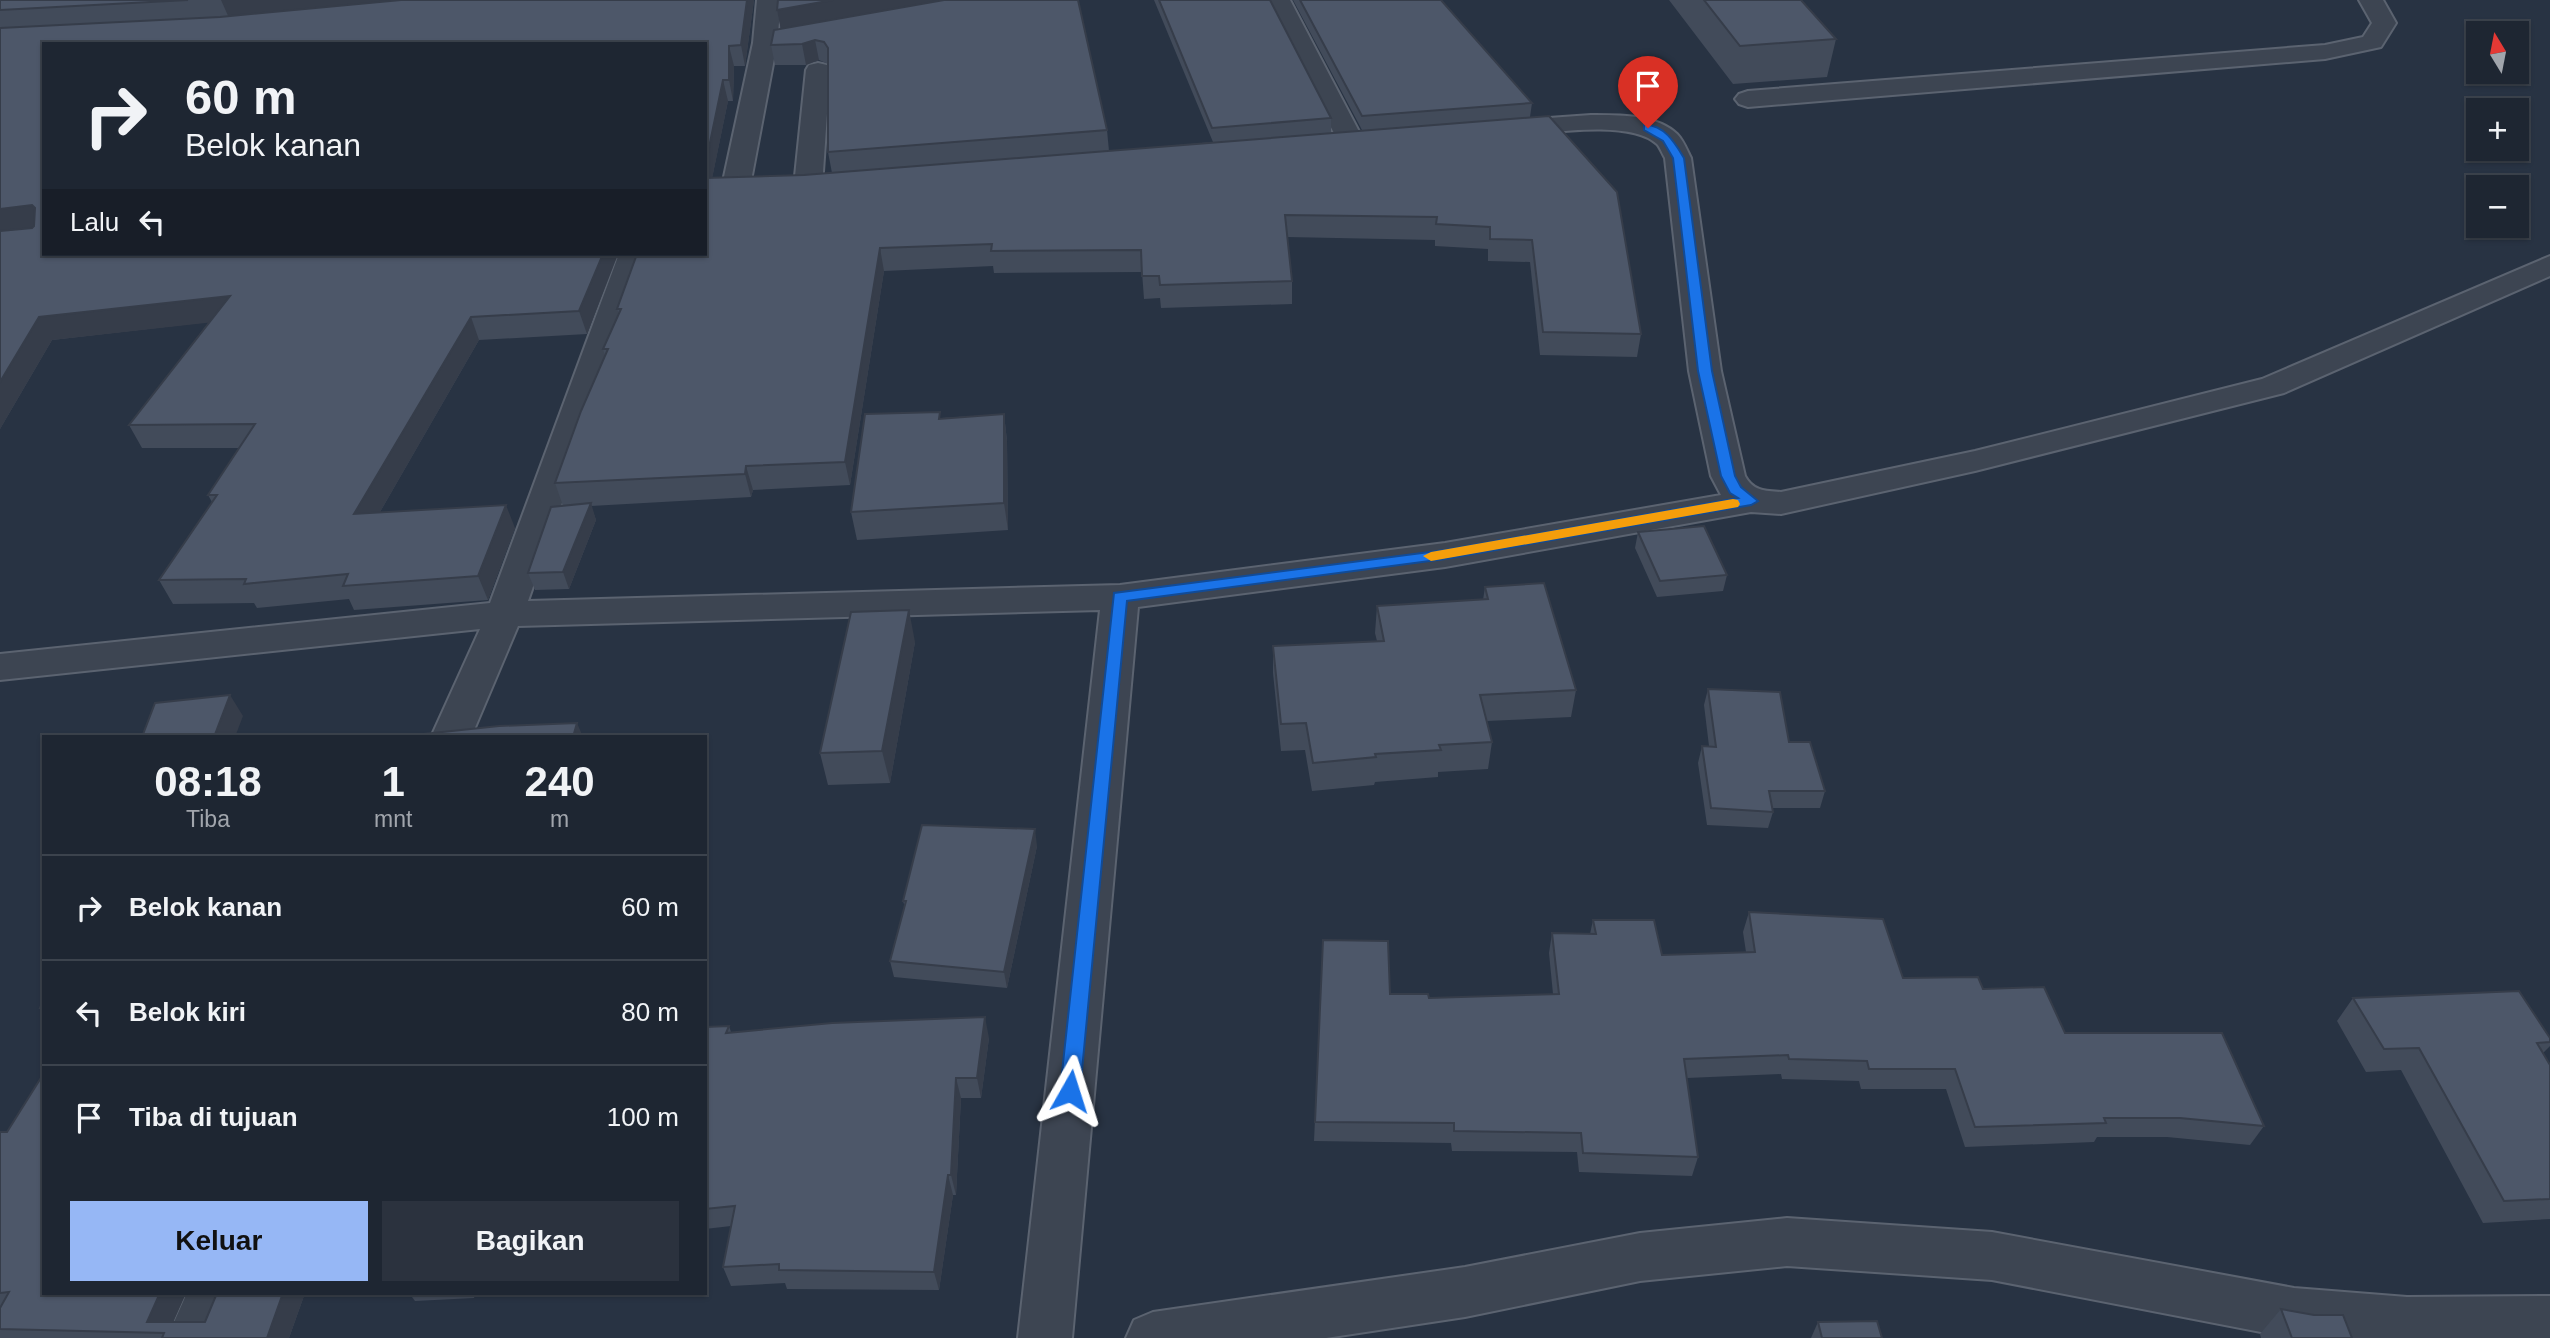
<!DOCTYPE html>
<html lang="id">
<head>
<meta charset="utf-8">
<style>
  :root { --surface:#1e2632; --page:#2b323e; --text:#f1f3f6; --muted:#a1a5ac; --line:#3c434d; --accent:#96b7f5 }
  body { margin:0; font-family:Arial,sans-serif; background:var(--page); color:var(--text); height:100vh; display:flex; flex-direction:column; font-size:26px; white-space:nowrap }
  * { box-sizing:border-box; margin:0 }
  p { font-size:23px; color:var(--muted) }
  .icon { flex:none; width:38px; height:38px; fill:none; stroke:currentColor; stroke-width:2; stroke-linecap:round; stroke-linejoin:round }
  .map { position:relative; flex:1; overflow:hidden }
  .side { position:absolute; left:42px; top:735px; width:665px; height:560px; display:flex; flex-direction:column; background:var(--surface); border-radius:0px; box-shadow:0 2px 5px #0004,0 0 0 2px var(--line) }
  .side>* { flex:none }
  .top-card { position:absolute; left:42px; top:42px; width:665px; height:214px; border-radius:0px; box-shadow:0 2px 5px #0004,0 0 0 2px var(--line); background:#1e2632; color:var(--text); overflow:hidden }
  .needle { width:46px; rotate:350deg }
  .fabs { position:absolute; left:2466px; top:21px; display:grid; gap:14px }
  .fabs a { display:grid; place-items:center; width:63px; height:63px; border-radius:0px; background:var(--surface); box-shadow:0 2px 5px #0004,0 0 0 2px var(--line); font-size:35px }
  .pin { position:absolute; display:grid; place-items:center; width:60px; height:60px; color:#fff; margin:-72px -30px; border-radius:50% 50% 50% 0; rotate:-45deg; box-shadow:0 0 7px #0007 }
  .pin .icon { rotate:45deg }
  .me { position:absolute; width:77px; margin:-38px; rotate:6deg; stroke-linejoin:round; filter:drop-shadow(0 0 5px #0008) }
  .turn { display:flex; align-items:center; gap:24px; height:147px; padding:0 28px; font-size:32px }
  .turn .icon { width:91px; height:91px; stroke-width:2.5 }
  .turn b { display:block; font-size:49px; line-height:60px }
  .then { display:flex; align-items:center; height:66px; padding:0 28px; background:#0003; gap:14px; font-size:26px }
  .eta { display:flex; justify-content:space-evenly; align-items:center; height:119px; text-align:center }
  .eta b { font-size:42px; font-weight:700; line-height:49px }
  .button { display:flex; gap:14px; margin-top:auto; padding:14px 28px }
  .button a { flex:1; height:80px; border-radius:0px; background:var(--accent); color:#111; font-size:28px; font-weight:700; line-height:80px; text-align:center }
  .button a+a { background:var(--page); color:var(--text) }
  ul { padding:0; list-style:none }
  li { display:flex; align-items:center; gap:21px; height:105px; padding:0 28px; border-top:2px solid var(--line) }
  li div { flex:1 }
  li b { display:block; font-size:26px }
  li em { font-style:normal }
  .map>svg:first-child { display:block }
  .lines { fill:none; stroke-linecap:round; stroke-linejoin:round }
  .minor-casing { stroke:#5b6370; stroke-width:4 }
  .minor { fill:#3d4552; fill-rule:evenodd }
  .wall { fill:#424b5a }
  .shaded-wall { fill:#363d4a }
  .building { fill:#4d5769; stroke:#363d4a; stroke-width:2 }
  .route { fill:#1a73e8; stroke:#114b97; stroke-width:2 }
  .slow { fill:#f59e0b }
</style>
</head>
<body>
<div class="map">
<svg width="2550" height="1338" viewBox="0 0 2550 1338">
  <rect width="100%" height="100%" fill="#283343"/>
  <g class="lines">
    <defs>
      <path id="minor" d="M757 0H781L778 33 825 25 833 27 837 32 833 37 776 48 750 186 746 192 736 194 726 192 722 186 753 43Z
        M1266 0H1290L1364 141 1360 147 1351 149 1342 147 1338 141Z
        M2359 0H2383L2396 23 2381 47 2325 59 1748 107 1739 104 1735 99 1739 94 1748 91 2325 45 2363 37 2372 23Z
        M818 63 827 65 830 70 822 186 818 192 808 194 798 192 794 186 806 70 809 65Z
        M1591 115C1617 115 1656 114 1677 134 1683 140 1687 150 1691 158L1721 371 1745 476C1753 491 1765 491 1781 492L1975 451 2262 379 2550 256V276L2284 393 1975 471 1781 514 1751 512 1445 567 1138 607 1072 1338H1018L1100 610 518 626 471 737H431L480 629 0 680V654L490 603 619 254H648L528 601 1120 585 1445 543 1721 495 1711 476 1689 371 1665 158C1662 153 1660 147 1657 144 1629 118 1542 134 1506 137L1497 135 1493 129 1497 123 1506 121Z
        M1787 1218 1992 1232 2294 1288 2407 1297 2550 1296V1338H2292L1992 1280 1787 1266 1640 1281 1465 1317 1326 1338H1126L1134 1320 1153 1312 1465 1267 1640 1233Z
        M187 1293H239L221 1338H167Z"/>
    </defs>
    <use href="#minor" class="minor-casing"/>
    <use href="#minor" class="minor"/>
  </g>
  <path class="wall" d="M0 0H754L745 66H734L733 101H728L712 178 804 175 832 173 828 152V64L819 60 806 65H775L771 45 781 29 777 10 1107 130 1109 151 1213 142 1154 0H1270L1331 118V133L1362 130 1293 0H1441L1532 103 1530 117 1641 334 1637 357 1540 355 1530 262 1488 261V249L1435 246V240L1287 237 1292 281V304L1161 308 1160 298 1144 299 1142 272 994 273 993 266 884 271 850 485 753 490 751 497 591 506 596 520 569 589 535 590 528 573 563 506 555 483 605 356 603 349 619 314 617 309 705 254V44H44V254H618L587 334 479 340 380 512 515 528 488 600 354 610 349 599 257 608 254 603 173 604 159 580 212 502 208 495 239 448H142L129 425 209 322 52 340 0 429Z
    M1669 0H1801L1836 39 1827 77 1733 84Z
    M1004 414 1007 441 1008 530 857 540 851 512 941 418Z
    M1638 532 1727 575 1723 591 1657 597 1635 548Z
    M1485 587 1576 690 1571 717 1487 721 1492 742 1488 769 1438 772V777L1375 782 1374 785 1312 791 1305 750 1281 751 1273 673V646L1377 641 1375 633 1377 606 1483 600Z
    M915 642 890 783 828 785 820 753Z
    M1708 689 1789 742 1825 791 1820 808H1772L1773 812 1768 828 1707 825 1698 763 1702 746H1709L1704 705Z
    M1037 846 1007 988 894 977 890 961 905 907 903 901Z
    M1749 912 1903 978 1983 989 2065 1033 2264 1126 2250 1145 2167 1137H2097L2094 1142 1965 1147 1946 1089H1861L1859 1081 1782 1079 1781 1074 1687 1078 1698 1157 1692 1176 1579 1172 1577 1152 1452 1151 1451 1143 1314 1141 1323 940 1390 994 1429 998 1553 994 1549 953 1552 933 1590 934 1593 920 1662 955 1746 952 1743 932Z
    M2353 998 2550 1038V1046L2543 1053 2550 1065V1219L2483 1223 2401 1070 2366 1072 2337 1021Z
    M729 1026 731 1032 989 1038 981 1098H961L956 1195H953L939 1290 787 1289 785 1283 731 1286 723 1267 731 1226 705 1229V1027Z
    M0 1132H7L44 1293H186L173 1322H205L217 1293H305L289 1338H0Z
    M409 1293H476L474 1298 415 1301Z
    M2281 1309 2352 1338H2261L2260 1334Z
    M1818 1322 1882 1338H1811Z"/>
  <path class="shaded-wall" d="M221 0H415L229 18Z
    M747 0H754L745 66 741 45Z
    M833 0H951L781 30 777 10Z
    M815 40 819 60 806 65 802 44Z
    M729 46 734 66 733 101 729 80Z
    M723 80 728 101 712 179 705 181V158Z
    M32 205 44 227 0 232V209Z
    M880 248 884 271 850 485 845 462Z
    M603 254H618L587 334 579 311Z
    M230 296 241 319 52 340 0 429V382L39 317Z
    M471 317 479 340 365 538 354 514Z
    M1004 414 1007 441 1008 530 1004 503Z
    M746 466 753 490 751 497 745 474Z
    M591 503 596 520 569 589 563 572Z
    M506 505 515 528 488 600 478 576Z
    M909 610 915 642 890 783 882 751Z
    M230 695 243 716 235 737H214Z
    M577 723 583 737H573Z
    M1035 829 1037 846 1007 988 1004 972Z
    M985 1017 989 1038 981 1098 977 1078Z
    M956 1078 961 1098 956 1195 951 1175Z
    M948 1175 953 1195 939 1290 934 1272Z
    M160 1293H186L167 1336 147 1322Z
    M283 1293H305L289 1338H267Z"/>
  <path class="building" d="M0 0H188L0 10Z
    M401 0H747L741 45 729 46V80H723L707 157 705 158V44H44V254H603L579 311 471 317 354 514 506 505 478 576 343 586 348 574 244 584 246 579 159 580 217 495H208L255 424 129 425 230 296 39 317 0 382V231L32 228 34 226 35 208 32 205 0 209V28L220 17Z
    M778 0H833L777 10Z
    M944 0H1078L1107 130 828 152V48L824 42 815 40 802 44 771 45 774 30Z
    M1159 0H1270L1331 118 1212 128Z
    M1300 0H1441L1532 103 1362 116Z
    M1704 0H1801L1836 39 1740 46Z
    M1549 116 1617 192 1641 334 1543 332 1532 240 1490 239V227L1436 224 1437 217 1285 215 1292 281 1160 285 1159 276H1142L1141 250 991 251 992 244 880 248 845 462 746 466 745 474 555 483 581 411 608 349H603L621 309H617L637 254H705V178L804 175Z
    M940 412 939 419 1004 414V503L851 512 865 414Z
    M591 503 563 572 528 573 551 507Z
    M1704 526 1727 575 1660 581 1638 532Z
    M1544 583 1576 690 1480 695 1492 742 1439 745 1441 750 1375 754 1376 757 1313 763 1306 723 1281 724 1273 646 1384 641 1377 606 1488 599 1485 587Z
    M909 610 882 751 820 753 851 612Z
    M1708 689 1780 692 1789 742H1810L1825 791H1769L1773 812 1711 808 1702 746 1716 747Z
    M230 695 214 737H142L155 703Z
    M577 723 573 737H395L499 726Z
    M922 825 1035 829 1004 972 890 961 906 901H903Z
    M1749 912 1883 919 1903 978 1978 977 1983 989 2044 987 2065 1033H2222L2264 1126 2180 1118H2104L2106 1123 1975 1127 1955 1069H1869L1867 1061 1789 1059 1788 1055 1684 1059 1698 1157 1583 1153 1581 1133 1454 1131V1123L1315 1122 1323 940 1388 941 1390 994H1428L1429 998 1559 994 1552 933 1596 934 1593 920H1654L1662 955 1755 952Z
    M2519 991 2550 1038V1042L2537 1043 2550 1065V1199L2504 1201 2419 1048 2384 1049 2353 998Z
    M44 998V1008H40Z
    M985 1017 977 1078H956L951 1175H948L934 1272 779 1270V1264L723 1267 735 1206 705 1209V1027L729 1026 726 1033 832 1023Z
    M44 1073V1293H160L147 1322H205L217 1293H283L267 1338H162L164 1333 0 1329V1308L9 1292 0 1293V1132H7Z
    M2281 1309 2314 1315H2343L2352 1338H2292Z
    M1877 1321 1882 1338H1822L1818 1322Z"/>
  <path class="route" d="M1644 125C1664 124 1675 143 1684 158L1712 371 1735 476 1741 487 1758 501 1751 505 1445 559 1127 601 1080 1091 1077 1097 1070 1100 1063 1097 1060 1091 1114 593 1445 550 1738 498 1730 493 1721 476 1698 371 1673 158 1663 141 1644 130Z"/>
  <path class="slow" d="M1733 499 1738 500 1740 504 1738 507 1431 561 1423 556 1431 552Z"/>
</svg>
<div class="fabs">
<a><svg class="needle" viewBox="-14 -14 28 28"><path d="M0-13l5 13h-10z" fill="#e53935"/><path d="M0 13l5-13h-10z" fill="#a1a5ac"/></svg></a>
<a>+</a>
<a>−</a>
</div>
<div class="pin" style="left:1648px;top:128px;background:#d93025"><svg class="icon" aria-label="arrive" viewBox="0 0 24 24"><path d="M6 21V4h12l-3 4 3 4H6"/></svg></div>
<svg class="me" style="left:1070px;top:1091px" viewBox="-20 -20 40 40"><path d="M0-17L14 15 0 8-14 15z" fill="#1a73e8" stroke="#fff" stroke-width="4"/></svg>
<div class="top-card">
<div class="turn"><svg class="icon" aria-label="right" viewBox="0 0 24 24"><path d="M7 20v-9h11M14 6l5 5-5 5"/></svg><div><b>60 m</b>Belok kanan</div></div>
<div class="then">Lalu<svg class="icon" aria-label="left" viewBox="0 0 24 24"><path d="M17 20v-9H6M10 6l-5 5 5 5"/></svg></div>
</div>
<section class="side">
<div class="eta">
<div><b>08:18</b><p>Tiba</p></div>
<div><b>1</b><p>mnt</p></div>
<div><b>240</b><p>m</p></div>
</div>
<ul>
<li><svg class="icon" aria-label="right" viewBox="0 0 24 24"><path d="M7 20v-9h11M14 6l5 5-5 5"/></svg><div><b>Belok kanan</b></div><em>60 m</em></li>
<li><svg class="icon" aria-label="left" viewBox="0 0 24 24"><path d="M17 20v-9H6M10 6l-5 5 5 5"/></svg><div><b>Belok kiri</b></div><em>80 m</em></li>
<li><svg class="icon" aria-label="arrive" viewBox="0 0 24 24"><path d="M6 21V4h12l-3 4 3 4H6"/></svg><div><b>Tiba di tujuan</b></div><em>100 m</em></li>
</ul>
<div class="button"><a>Keluar</a><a>Bagikan</a></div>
</section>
</div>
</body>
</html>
